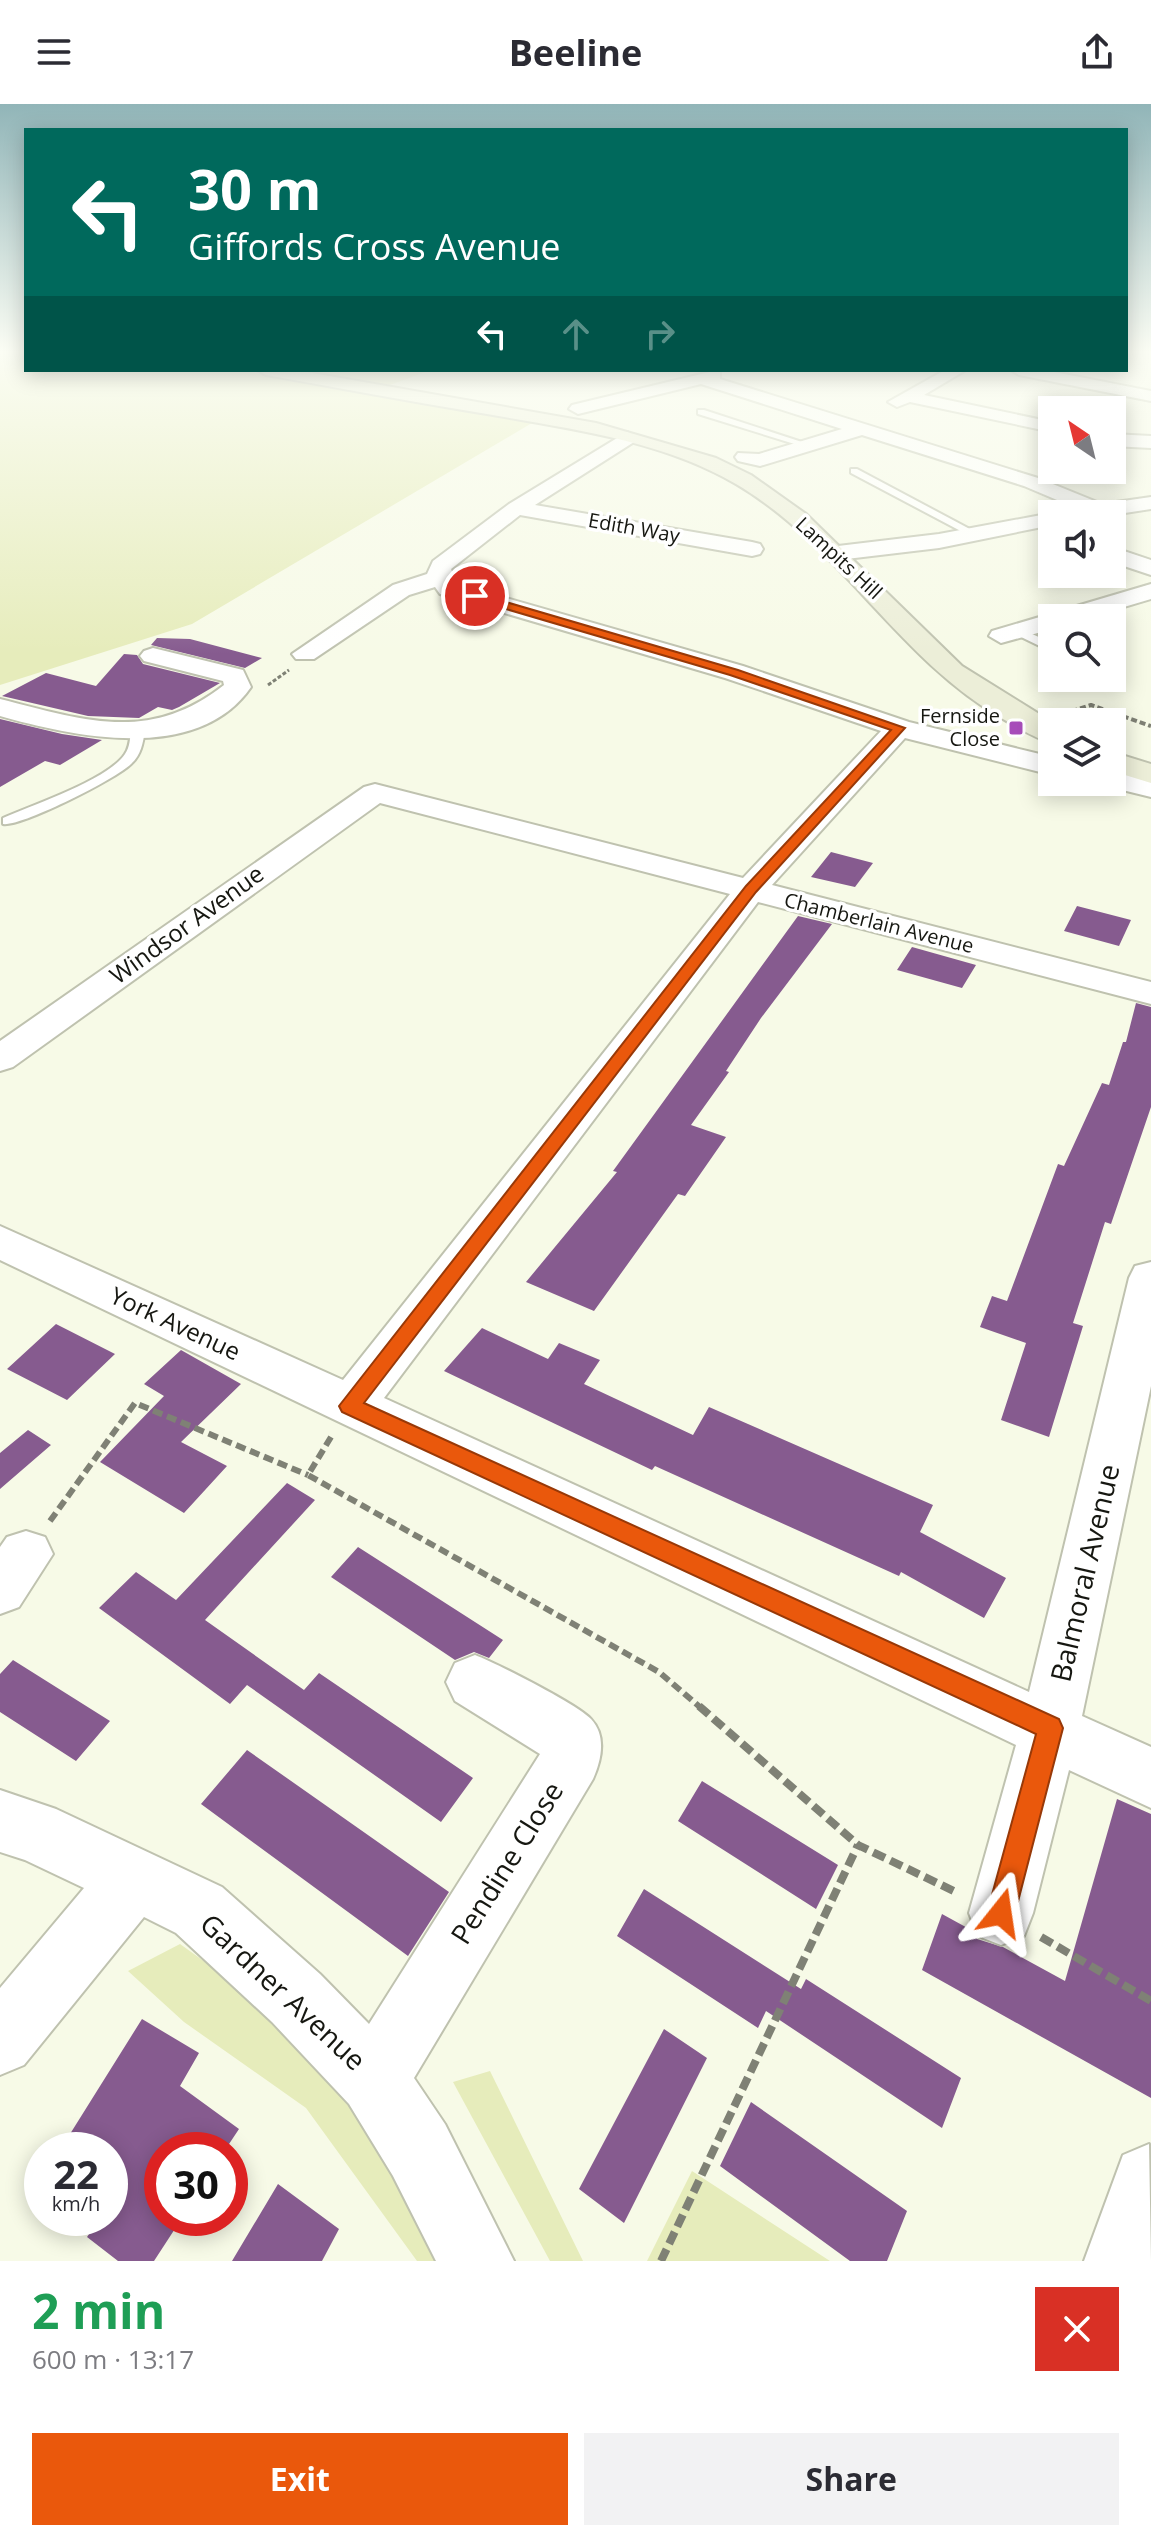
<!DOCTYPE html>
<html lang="en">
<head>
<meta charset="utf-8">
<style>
  :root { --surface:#fff; --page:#f2f2f3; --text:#2b2b33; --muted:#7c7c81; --accent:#ea580c }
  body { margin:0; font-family:"Open Sans",sans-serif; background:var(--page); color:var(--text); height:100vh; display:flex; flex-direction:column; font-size:30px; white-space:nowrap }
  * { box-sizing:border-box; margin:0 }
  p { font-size:26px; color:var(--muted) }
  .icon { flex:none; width:44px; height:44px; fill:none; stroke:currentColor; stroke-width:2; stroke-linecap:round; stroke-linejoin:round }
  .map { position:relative; height:2157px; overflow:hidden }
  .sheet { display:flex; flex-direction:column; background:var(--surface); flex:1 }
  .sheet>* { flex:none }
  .hud { position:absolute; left:24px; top:24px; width:1104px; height:244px; border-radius:0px; box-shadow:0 4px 20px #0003; background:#00695c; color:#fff; overflow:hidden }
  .needle { width:52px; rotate:325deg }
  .fabs { position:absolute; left:1038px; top:292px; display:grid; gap:16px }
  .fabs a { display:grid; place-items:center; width:88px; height:88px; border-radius:0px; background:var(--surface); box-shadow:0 4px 20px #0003; font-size:40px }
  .speed { position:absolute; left:24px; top:2028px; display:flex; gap:16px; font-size:40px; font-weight:700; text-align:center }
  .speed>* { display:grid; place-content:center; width:104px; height:104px; border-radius:50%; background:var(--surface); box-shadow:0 4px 20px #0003; line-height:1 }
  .speed small { font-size:20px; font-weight:400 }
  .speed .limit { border:12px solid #d22; background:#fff; color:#111 }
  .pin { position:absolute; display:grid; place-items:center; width:68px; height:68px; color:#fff; margin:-34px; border:4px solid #fff; border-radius:50%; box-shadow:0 2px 8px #0007 }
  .me { position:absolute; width:88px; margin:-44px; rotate:15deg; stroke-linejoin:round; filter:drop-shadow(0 0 6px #0008) }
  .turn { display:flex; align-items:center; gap:28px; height:168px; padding:0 32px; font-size:36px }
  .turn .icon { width:104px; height:104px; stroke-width:2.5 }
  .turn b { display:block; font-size:56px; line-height:68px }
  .lanes { display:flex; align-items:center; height:76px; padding:0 32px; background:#0003; justify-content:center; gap:40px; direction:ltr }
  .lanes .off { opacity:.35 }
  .round { display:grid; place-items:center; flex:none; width:84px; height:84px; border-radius:0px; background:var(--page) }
  .headline { display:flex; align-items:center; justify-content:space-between; height:136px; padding:0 32px }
  h1 { font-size:48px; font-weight:700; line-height:60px; color:#1e9e55 }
  .primary-button { display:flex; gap:16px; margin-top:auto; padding:16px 32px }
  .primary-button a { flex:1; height:92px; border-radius:0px; background:var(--accent); color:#fff; font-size:32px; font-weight:700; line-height:92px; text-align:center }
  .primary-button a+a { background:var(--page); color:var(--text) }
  header { display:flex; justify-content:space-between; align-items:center; height:104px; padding:0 32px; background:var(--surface); font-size:36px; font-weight:700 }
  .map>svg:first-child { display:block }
  .green { fill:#e6ecbb }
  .building { fill:#865b8f }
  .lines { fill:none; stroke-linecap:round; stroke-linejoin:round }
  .lane-casing { stroke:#bfc2af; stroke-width:4 }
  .street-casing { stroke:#bfc2af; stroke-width:4 }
  .secondary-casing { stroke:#bfc2af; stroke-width:4 }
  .path-far3 { stroke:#7f8175; stroke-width:3; stroke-dasharray:4 2; stroke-linecap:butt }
  .path-far2 { stroke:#7f8175; stroke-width:4; stroke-dasharray:6 3; stroke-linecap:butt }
  .path-far1 { stroke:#7f8175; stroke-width:6; stroke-dasharray:10 5; stroke-linecap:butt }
  .path { stroke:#7f8175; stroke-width:8; stroke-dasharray:13 6; stroke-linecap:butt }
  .lane { fill:#fff; fill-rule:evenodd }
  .street { fill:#fff; fill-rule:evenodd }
  .secondary { fill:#eceed8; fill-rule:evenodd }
  .route { fill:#ea580c; stroke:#983908; stroke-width:2 }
  .poi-dot { fill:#a74db9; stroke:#fff; stroke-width:3 }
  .labels { text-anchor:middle; stroke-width:7; stroke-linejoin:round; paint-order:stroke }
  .far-street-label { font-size:20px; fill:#161711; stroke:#fff }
  .far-poi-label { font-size:20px; fill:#161711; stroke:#fff; text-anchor:end }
  .street-label { font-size:24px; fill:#161711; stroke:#fff }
  .near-street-label { font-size:28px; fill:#161711; stroke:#fff }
</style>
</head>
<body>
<header><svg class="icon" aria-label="menu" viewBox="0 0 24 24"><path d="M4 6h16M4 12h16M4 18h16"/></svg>Beeline<svg class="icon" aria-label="share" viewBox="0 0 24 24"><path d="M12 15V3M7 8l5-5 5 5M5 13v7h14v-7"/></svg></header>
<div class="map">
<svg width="1151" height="2157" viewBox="0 0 1151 2157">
  <rect width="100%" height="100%" fill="#f7fae7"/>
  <path class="green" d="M0 248H26V266H238L532 319 192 520 0 581Z
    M317 266H431L390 281 313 268Z
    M180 1840 279 1911 418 2092 449 2157H417L306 2004 184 1918 128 1867Z
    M490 1967 583 2157H550L453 1978Z
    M692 2067 830 2157H647Z"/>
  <path class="building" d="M157 534 190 535 262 554 245 564 151 541Z
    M124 550 137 551 143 560 220 579 179 603 172 606 158 603 139 614 88 612 2 592 46 569 96 582Z
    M0 615 62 630 102 636 60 661 45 657 0 683Z
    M831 748 873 759 855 783 811 773Z
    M1077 802 1131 816 1119 842 1064 827Z
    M798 812 832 820 761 914 726 967 729 968 691 1021 726 1033 685 1092 678 1090 594 1207 526 1178 617 1068 613 1067Z
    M912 843 976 861 962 884 897 866Z
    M1136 899 1151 903V1003L1111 1120 1105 1118 1073 1219 1083 1222 1049 1333 1001 1316 1026 1239 980 1223 992 1192 1007 1197 1058 1060 1064 1062 1102 979 1109 981 1123 938H1126Z
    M56 1220 115 1250 67 1296 7 1265Z
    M482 1224 548 1255 559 1239 600 1256 584 1280 693 1331 709 1303 933 1401 920 1428 1006 1474 984 1514 901 1468 899 1472 655 1362 652 1366 444 1267Z
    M181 1246 241 1280 181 1338 227 1362 184 1409 100 1358 164 1292 144 1280Z
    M28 1326 51 1341 0 1385V1349Z
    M287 1379 315 1396 205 1516 304 1586 319 1569 473 1674 441 1718 247 1581 230 1600 99 1504 136 1468 176 1496Z
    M358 1443 503 1536 489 1554 474 1548 455 1556 331 1473Z
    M13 1556 110 1617 76 1657 0 1608V1570Z
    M247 1646 449 1788 408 1852 201 1700Z
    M702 1677 838 1761 816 1805 678 1717Z
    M1117 1695 1151 1710V1994L922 1866 942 1810 973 1827 977 1835 1003 1843 1065 1877Z
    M644 1785 801 1885 806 1875 961 1974 942 2024 766 1907 758 1924 617 1832Z
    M142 1915 199 1949 180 1982 239 2025 225 2046H162V2114H182L154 2157H118L87 2133 100 2114H110V2099L123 2080 110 2072V2046H60Z
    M664 1925 707 1954 624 2119 579 2085Z
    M751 1998 907 2107 887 2157H850L720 2062Z
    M278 2080 339 2125 322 2157H232Z"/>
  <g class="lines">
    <defs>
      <path id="lane" d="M698 306H704L808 340 801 342 698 310Z
        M851 365H857L981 431 972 433 851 369Z
        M1013 525H1021L1052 539V548L1013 529Z
        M138 622 145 626C143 639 141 651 131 660 116 675 21 723 3 720V714C32 701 108 676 125 650 130 643 130 634 131 626Z"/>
      <path id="street" d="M945 266H966L924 291 1052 318V328L910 298 897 303 888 298Z
        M1011 266H1044L1151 287V297L1019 271Z
        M714 267 720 268V275L1038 374 1102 400 1151 393V405L1112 411 1066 410 1076 404 1024 382 862 331 760 362 738 357 735 353 738 349 759 350 842 325 701 280 578 310 569 305 572 301Z
        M627 328 636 334 634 338 535 401 752 438 760 440 763 445 760 450 752 452 520 411 451 465 457 480 743 562 909 618 1052 653V671L905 634 772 781 1151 878V900L758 798 384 1294 1029 1588 1129 1174 1135 1162 1151 1158V1282L1082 1612 1151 1643V1704L1069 1666 1033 1809 1024 1832 1001 1841 978 1832 969 1809 1016 1641 0 1156V1122L343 1276 730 790 380 699 13 963 0 967V937L364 683 375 680 743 774 881 627 725 574 440 490 435 483 409 491 314 555H296L292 550 393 481 427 470 433 457 509 400Z
        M1112 330 1151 332V344L1112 342Z
        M1052 409 1057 410H1052V421L939 444 838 456 827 449 838 442 939 430Z
        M1112 443 1151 456V471L1112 458Z
        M1151 480V495L1087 514H1052V525L1001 539 989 532 992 527Z
        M153 544 243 566 251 583C198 660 74 633 0 612V595C84 616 149 640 224 581L223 577 144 557 140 552 144 547Z
        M1112 666 1151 675V693L1102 681 1099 678H1112Z
        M26 1427 45 1433 53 1450 19 1503 0 1510V1443L7 1433Z
        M475 1551C496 1559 577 1600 591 1615 607 1632 601 1657 593 1675L414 1974 445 2020 514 2157H436L393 2072 349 2000 272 1918 176 1829 144 1813 24 1961 0 1971V1884L84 1784 25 1756 0 1748V1686L56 1705 222 1783 320 1870 369 1920 540 1650 455 1597 446 1578 455 1559Z
        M1149 2040 1151 2157H1084L1123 2051Z"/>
      <path id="secondary" d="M257 266H295L596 319 716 354 751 371 806 410 962 562 1052 618V639C1034 634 1019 624 1003 615 898 555 840 441 736 380 661 336 571 325 487 310 413 298 340 284 266 271Z
        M1112 648 1151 660V679L1112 667Z"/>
    </defs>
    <use href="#lane" class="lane-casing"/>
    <use href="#street" class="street-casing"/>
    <use href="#secondary" class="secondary-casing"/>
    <path class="path-far3" d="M268 581 289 566"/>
    <path class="path-far2" d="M1063 610 1091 601 1151 622"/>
    <path class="path-far1" d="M331 1333 308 1371 659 1568 701 1604
      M50 1417 135 1299 308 1371"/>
    <path class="path" d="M699 1602 858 1741 958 1789
      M1041 1833 1151 1897
      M661 2157 858 1741"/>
    <use href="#lane" class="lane"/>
    <use href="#street" class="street"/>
    <use href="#secondary" class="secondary"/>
  </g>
  <linearGradient id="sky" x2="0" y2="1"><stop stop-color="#91b5b8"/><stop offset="0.45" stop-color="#fbfdf4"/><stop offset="1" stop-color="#fbfdf4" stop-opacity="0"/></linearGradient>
  <rect width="1151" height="550" fill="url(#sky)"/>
  <path class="route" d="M475 489 738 566 905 624 756 788 364 1299 1059 1615 1063 1624 1015 1809 1011 1819 1001 1823 991 1819 987 1809 1036 1630 342 1308 339 1302 746 782 891 626 730 571 472 495Z"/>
  <rect class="poi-dot" x="1008" y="616" width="16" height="16" rx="4"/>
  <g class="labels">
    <g class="far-street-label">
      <text transform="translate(634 424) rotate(10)" y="7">Edith Way</text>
      <text transform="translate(839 454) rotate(43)" y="7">Lampits Hill</text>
      <text transform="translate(879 819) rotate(14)" y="7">Chamberlain Avenue</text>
    </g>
    <g class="far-poi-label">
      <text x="1000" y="619">Fernside<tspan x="1000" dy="23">Close</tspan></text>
    </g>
    <g class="street-label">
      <text transform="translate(187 821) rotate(-36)" y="8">Windsor Avenue</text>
      <text transform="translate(175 1220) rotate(25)" y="8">York Avenue</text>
    </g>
    <g class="near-street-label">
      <text transform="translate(1085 1469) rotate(-77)" y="10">Balmoral Avenue</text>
      <text transform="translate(507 1759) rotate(-58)" y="10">Pendine Close</text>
      <text transform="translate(283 1888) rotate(43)" y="10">Gardner Avenue</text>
    </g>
  </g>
</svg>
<div class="fabs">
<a><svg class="needle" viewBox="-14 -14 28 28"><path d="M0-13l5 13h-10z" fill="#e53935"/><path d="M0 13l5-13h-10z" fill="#7c7c81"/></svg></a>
<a><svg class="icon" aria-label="sound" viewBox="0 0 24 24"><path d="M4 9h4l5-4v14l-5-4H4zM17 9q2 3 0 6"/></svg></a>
<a><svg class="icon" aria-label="search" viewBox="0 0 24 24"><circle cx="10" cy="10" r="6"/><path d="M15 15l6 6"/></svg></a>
<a><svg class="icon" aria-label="layers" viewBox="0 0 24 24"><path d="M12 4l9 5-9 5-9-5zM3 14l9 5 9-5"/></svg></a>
</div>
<div class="speed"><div>22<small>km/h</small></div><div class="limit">30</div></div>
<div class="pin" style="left:475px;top:492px;background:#d93025"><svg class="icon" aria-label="arrive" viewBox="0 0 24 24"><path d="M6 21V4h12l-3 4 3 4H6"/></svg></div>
<svg class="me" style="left:1001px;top:1809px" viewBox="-20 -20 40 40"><path d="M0-17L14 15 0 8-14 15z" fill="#ea580c" stroke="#fff" stroke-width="4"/></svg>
<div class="hud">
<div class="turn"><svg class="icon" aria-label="left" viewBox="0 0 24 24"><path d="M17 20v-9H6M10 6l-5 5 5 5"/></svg><div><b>30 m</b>Giffords Cross Avenue</div></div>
<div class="lanes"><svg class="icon" aria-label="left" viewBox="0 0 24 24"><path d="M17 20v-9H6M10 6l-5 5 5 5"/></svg><svg class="icon off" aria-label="ahead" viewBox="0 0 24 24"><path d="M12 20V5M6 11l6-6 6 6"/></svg><svg class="icon off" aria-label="right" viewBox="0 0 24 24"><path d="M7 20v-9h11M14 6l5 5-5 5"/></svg></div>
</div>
</div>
<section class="sheet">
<div class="headline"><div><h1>2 min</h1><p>600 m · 13:17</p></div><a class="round" style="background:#d93025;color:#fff"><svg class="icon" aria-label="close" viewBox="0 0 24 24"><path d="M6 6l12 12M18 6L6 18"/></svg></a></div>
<div class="primary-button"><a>Exit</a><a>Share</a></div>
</section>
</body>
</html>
